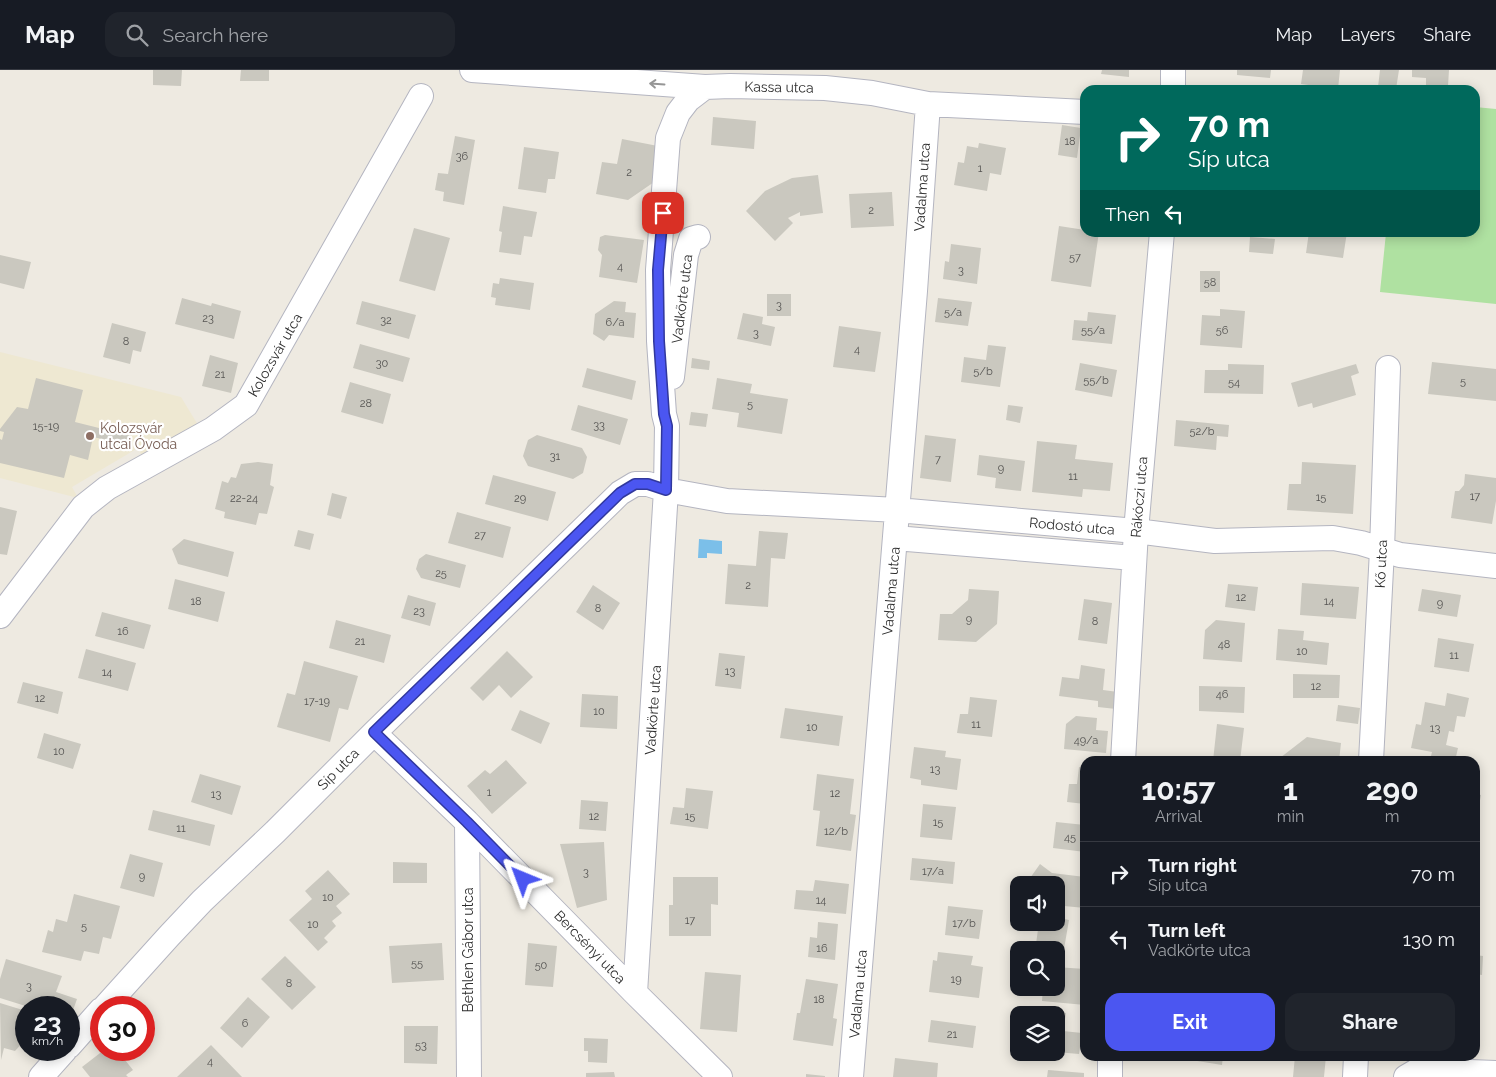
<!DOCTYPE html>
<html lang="en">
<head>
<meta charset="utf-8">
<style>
  :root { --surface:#171b24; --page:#20242c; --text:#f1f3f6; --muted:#9ea1a6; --line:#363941; --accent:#4b56f1 }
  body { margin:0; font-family:Raleway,sans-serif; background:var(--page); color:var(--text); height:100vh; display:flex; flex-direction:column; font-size:19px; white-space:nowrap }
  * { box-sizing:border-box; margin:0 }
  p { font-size:16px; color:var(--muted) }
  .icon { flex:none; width:28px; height:28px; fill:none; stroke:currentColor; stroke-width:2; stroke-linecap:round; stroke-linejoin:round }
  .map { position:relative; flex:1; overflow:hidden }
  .panel { position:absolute; left:1080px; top:686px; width:400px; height:305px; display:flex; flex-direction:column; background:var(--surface); border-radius:15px; box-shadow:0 2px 12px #0003 }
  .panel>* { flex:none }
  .guide { position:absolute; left:1080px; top:15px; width:400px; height:152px; border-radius:15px; box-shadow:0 2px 12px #0003; background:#00695c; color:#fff; overflow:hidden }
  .fabs { position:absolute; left:1010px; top:806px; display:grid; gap:10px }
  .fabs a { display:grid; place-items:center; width:55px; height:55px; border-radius:10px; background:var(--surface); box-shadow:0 2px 12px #0003; font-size:25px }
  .speed { position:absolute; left:15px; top:926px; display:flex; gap:10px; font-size:25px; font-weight:700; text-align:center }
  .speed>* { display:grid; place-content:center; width:65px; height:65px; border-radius:50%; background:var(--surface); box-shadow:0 2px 12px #0003; line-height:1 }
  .speed small { font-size:12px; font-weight:400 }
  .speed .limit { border:8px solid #d22; background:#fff; color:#111 }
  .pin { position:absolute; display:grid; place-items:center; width:42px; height:42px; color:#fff; margin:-21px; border-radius:10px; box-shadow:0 2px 8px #0006 }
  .me { position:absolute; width:55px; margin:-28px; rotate:316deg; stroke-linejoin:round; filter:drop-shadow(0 0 4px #0008) }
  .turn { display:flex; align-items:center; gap:18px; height:105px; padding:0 25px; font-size:22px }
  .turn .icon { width:65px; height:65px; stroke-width:2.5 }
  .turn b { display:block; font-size:35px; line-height:42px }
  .then { display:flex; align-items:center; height:48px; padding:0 25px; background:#0003; gap:10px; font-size:19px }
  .eta { display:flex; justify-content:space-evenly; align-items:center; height:85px; text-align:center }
  .eta b { font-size:30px; font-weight:700; line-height:35px }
  .action { display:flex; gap:10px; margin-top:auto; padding:10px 25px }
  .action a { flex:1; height:58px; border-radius:15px; background:var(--accent); color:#fff; font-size:20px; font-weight:700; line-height:58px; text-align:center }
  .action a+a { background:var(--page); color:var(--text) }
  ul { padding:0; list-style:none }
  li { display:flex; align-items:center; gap:15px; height:65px; padding:0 25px; border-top:1px solid var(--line) }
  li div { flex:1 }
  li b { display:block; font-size:19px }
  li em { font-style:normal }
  header { display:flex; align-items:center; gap:30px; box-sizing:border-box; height:70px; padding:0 25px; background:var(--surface); border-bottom:1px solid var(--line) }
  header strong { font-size:24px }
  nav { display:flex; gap:28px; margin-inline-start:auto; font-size:18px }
  .search { width:350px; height:45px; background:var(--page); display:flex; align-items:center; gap:12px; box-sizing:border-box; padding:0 18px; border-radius:15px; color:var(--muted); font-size:19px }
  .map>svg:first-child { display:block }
  .education { fill:#eee8d2 }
  .green { fill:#afe1a1 }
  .water { fill:#7bbfe9 }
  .building { fill:#cac8bf }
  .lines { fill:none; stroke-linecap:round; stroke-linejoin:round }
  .street-casing { stroke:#b4b5c0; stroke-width:26 }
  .street { stroke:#fff; stroke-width:24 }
  .oneway { stroke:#969696 }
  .route-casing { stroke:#31389d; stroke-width:12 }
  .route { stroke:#4b56f1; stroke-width:9 }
  .education-dot { fill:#8d6e63; stroke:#fff; stroke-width:2 }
  .labels { text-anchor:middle; stroke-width:4.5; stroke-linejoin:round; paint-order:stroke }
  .number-label { font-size:11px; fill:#555452 }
  .street-label { font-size:14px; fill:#2e2e2e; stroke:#fff }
  .education-label { font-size:14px; fill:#785e54; stroke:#fff; text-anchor:start }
</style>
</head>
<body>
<header>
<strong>Map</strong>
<div class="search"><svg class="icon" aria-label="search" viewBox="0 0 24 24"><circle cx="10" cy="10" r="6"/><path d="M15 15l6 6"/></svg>Search here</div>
<nav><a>Map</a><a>Layers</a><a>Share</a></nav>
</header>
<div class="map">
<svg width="1496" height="1007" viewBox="0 0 1496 1007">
  <rect width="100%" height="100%" fill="#eeeae1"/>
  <path class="education" d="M0 282 181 327 198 355 143 388 138 378 72 417 78 428 0 408Z"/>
  <path class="green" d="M1475 37 1496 39V234L1380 222 1386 163 1475 162Z"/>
  <path class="water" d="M699 469 722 471V484L707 483V488H698Z"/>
  <path class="building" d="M153 0H182L181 16 153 15Z
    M241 0H269V11H240Z
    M1102 0H1129V7L1101 4Z
    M1237 0H1271L1270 8 1237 5Z
    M1303 0H1340L1338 19 1301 14Z
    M1380 0H1399L1396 19 1378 17Z
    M1412 0H1449L1448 16 1426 15V8L1412 7Z
    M713 47 756 51 754 79 711 75Z
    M1062 55 1081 58 1077 88 1058 85Z
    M455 66 475 70 464 135 443 131 444 122 435 120 438 103 448 104Z
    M622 69 663 77 657 110 628 130 596 124 602 92 617 94Z
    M979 73 1006 78 1001 105 990 103 987 121 954 115 958 92 964 93 967 76 978 78Z
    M524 77 559 82 555 109H548L546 123 518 119Z
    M818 105 823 143 800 146V142L788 148 793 153 775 171 746 141 765 121 792 108Z
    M892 122 894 156 851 158 849 124Z
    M503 136 537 142 532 167 524 166 521 185 499 182 502 162 499 161Z
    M1059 156 1085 160V162H1099L1091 217 1051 211Z
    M414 158 450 168 435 221 399 211Z
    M1309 162H1347L1343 188 1306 183Z
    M605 165 644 170 637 213 599 207 602 185 598 180 600 167Z
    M1250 167 1275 169 1273 184 1249 182Z
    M951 174 981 178 977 214 943 209 945 191 949 192Z
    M0 185 31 192 24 219 0 213Z
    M1200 201H1220V222H1200Z
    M500 208 534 213 530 240 495 235 496 228 491 227 493 213 499 214Z
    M767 224H791V246H767Z
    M182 228 211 236 212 233 241 241 234 269 175 254Z
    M938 228 972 232 968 256 935 252Z
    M362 231 416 245 409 269 356 254Z
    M614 231 626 232 625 242 636 243 634 268 609 265 604 271 593 264 595 244Z
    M1220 239 1245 241 1242 278 1200 275 1202 245 1220 246Z
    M1088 242 1116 245 1112 274 1072 270 1074 250 1087 251Z
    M743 243 763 247 762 254 775 257 771 276 737 269Z
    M112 253 146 262 141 282 133 280 130 294 103 287Z
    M839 256 881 262 875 302 833 297Z
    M360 274 410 288 403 312 353 298Z
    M988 275 1006 277 1000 317 961 312 964 287 986 290Z
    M210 285 238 293 231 323 202 316Z
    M692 288 710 291 709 300 691 298Z
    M1432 292 1496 299V331L1428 324Z
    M1080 293 1117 300 1112 327 1075 320Z
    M1228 294 1264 295 1263 324 1204 323 1205 300H1228Z
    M1356 294 1359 303 1351 306 1356 325 1313 338 1312 333 1298 337 1291 313Z
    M587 298 636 311 632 330 582 317Z
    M36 308 83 320 75 352 131 366 129 375 93 367 88 390 70 385 64 408 0 393V369L2 370 4 362 0 361V359L17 337 28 339Z
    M717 308 752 314 750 323 788 329 782 364 737 357 739 343 712 339Z
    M350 312 391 324 383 354 341 342Z
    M578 335 628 349 620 375 571 360Z
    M1008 335 1023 337 1020 353 1006 350Z
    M691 342 708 344 706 357 689 355Z
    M1176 350 1229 355 1228 367 1217 366 1216 380 1174 376Z
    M537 365 582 378 587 387 583 403 573 409 528 396 523 386 528 370Z
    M925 365 956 369 951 412 920 408Z
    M1037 371 1077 375 1075 389 1113 393 1110 421 1083 419 1082 427 1032 422Z
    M979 385 1025 391 1021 421 995 418 996 408 977 405Z
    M258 392 273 394 270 415 274 417 267 444 259 443 256 455 224 448 225 442 215 439 222 411 228 413 231 407 236 408 241 394Z
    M1302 392 1356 395 1353 444 1287 440 1289 414H1301Z
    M1465 404 1496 408V431L1492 454 1451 448 1455 421H1459L1464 415Z
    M493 405 556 422 548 451 485 434Z
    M332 423 347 427 341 449 327 445Z
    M0 437 17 441 7 485 0 484Z
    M457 442 511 457 503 488 448 473Z
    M298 460 314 464 310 480 294 476Z
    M759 461 788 463 785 489 771 488 768 537 725 534 728 494 756 496Z
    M184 469 234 482 228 507 178 494 172 479Z
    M426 484 466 495 460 518 421 508 416 499 419 489Z
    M175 509 225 522 218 552 168 539Z
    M1302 513 1359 517 1356 549 1300 545Z
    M1228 514 1258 517 1255 541 1225 537Z
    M593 515 620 533 603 560 576 542Z
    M969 519 999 521 997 554 976 572 938 570 940 544H952L968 530Z
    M1422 519 1461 525 1457 547 1418 541Z
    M408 525 436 533 430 556 401 548Z
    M1084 529 1112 533 1107 574 1078 570Z
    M102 542 151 555 144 579 95 566Z
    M336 550 391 565 384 593 329 578Z
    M1216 550 1245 553 1242 592 1203 589 1205 560Z
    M1278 559 1304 561 1303 570 1329 573 1327 595 1276 590Z
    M1438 568 1474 574 1469 602 1434 597Z
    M86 579 136 593 128 621 78 608Z
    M507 581 533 607 511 628 499 615 483 631 470 618Z
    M719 583 745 586 741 619 715 616Z
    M304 591 358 606 348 640 339 638 330 672 277 657 287 623 295 625Z
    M1081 595 1105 599 1103 620 1118 622 1116 639 1098 637V631L1059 626 1062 607 1079 609Z
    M1293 604 1340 605 1339 628H1293Z
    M23 612 63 622 58 644 17 633Z
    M1199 616 1245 617 1244 643 1199 641Z
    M1447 623 1469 628 1465 647 1457 646 1454 662 1449 661 1446 675 1458 678 1455 691 1430 690 1432 682 1411 678 1416 654 1421 655 1425 632 1445 636Z
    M582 624 618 626 617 659 580 657Z
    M970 627 997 630 992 667 957 663 960 644H968Z
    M1338 635 1360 638 1358 654 1336 651Z
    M785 638 843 646 839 676 780 668Z
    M520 640 550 653 541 674 511 660Z
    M1076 646 1097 648 1096 660 1108 661 1106 683 1064 679 1066 654Z
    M1217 654 1244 658 1240 691H1213Z
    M44 663 81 674 73 699 37 688Z
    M1307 667 1341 673 1339 691H1276Z
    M914 677 946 681 945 687 961 689 957 720 921 715V710L910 708Z
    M506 690 527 713 492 744 467 716 485 700 490 704Z
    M1079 697 1085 698V734L1067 732 1069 714H1077Z
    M200 704 241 716 232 745 191 732Z
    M817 704 854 709 850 744 856 745 851 781 816 776 820 741 813 740Z
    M686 718 713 721 708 759 670 754 673 737 684 738Z
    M1475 724 1481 725 1479 736 1475 735Z
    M581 730 608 732 606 761 579 759Z
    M923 734 956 737 952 770 920 767Z
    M153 740 215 755 210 776 148 760Z
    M1056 752 1085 755V782L1053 778Z
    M604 772 607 830 577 838 560 774Z
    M130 784 163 793 154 827 120 818Z
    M912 788 955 792 953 814 910 810Z
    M393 792 427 793V813H393Z
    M1040 794 1052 803 1085 807V838L1064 836V831L1056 830V815H1033L1028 811Z
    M328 800 350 824 336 836 342 843 332 851 336 856 324 868 328 872 318 881 289 850 312 829 305 821Z
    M673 807H718V835L711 834V866H669V835H673Z
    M815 810 849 814 846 844 794 839 796 820 813 821Z
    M74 824 120 836 111 869 103 867 99 884 84 881 81 891 42 882 48 860 53 862 56 849 67 852Z
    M948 836 983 840 979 869 945 865Z
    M1056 847 1069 850 1064 879 1036 874 1039 852H1056Z
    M818 852 838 854 835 890 808 887 810 867 817 868Z
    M442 873 444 910 392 913 389 876Z
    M528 873 557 876 553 917 525 915Z
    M938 882 973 886 971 895 983 897 979 928 929 922 933 890 937 891Z
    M1475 885 1483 886 1482 905 1475 904Z
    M285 886 316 917 292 940 261 909Z
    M6 889 62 906 56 922 77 929 70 949H69V938H32L0 928V909Z
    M1056 897 1085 899V935L1042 931 1043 918H1056Z
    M705 902 741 905 737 962 700 959Z
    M806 909 838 914 833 948 837 949 833 976 793 970 797 943H800Z
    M248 927 270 947 242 978 220 958Z
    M0 933 26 941V969L15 981 4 978 1 990Z
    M1037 940 1066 943 1063 961 1082 963 1079 984 1056 982V945H1036Z
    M931 950 976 956 973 978 928 972Z
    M404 956H438L437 994 404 993Z
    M584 968 608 969 607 993 588 992V981H584Z
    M211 975 242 1007H177Z
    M104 980H117L133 1000 126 1005 128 1007H90L82 997Z
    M1186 986H1223L1222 995 1185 989Z
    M1295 986H1326L1324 1007H1293Z
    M895 988 938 993 937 1007H893Z
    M1048 1000 1084 1003V1007H1047Z
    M614 1002 615 1007H586V1003Z
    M806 1004 825 1006V1007H806Z"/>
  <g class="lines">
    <defs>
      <path id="street" d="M472 0 705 17 730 16 825 18 872 23 928 34 1085 42
        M1173 20V0
        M672 307 686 185 691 169 698 167
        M895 468 1134 488
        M0 546 83 437 107 418 213 359 246 335 421 26
        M374 663 467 752 635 923 720 1007
        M1123 691 1136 461 1162 162
        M1371 691 1382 480 1388 298
        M467 752 469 1007
        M635 923 666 420 667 356 664 344 659 271 658 200 668 68 678 43 688 30 705 17
        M104 938 169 866 202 831 275 762 374 663 620 423 635 414H648L666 420 727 431 897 440 1136 461 1215 471 1333 468 1361 473 1400 485 1496 496
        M69 976 101 940
        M41 1007 65 980
        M851 1007 915 221 928 34
        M1110 1007V986
        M1355 1007 1356 986
        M1406 1007 1418 1000 1496 1003"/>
    </defs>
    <use href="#street" class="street-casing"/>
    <use href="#street" class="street"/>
  </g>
  <defs><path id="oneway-shaft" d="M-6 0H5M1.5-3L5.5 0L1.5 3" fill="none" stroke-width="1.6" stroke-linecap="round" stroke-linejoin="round" transform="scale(1.25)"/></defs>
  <use class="oneway" href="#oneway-shaft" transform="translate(657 14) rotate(-176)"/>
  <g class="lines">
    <defs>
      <path id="route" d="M523 809 467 752 374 662 620 423 635 414H648L666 420 667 356 664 344 659 271 658 200 663 143"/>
    </defs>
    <use href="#route" class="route-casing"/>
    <use href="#route" class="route"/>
  </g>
  <circle class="education-dot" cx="90" cy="366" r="5"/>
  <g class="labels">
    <g class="number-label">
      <text x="1070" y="75">18</text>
      <text x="462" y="90">36</text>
      <text x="980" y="102">1</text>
      <text x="629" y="106">2</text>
      <text x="871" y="144">2</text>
      <text x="1075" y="191">57</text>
      <text x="620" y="200">4</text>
      <text x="961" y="204">3</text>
      <text x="1210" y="216">58</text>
      <text x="779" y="239">3</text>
      <text x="953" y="246">5/a</text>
      <text x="208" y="252">23</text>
      <text x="386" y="254">32</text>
      <text x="615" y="256">6/a</text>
      <text x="1093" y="264">55/a</text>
      <text x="1222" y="264">56</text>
      <text x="756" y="267">3</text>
      <text x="126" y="275">8</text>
      <text x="857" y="283">4</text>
      <text x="382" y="297">30</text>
      <text x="983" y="305">5/b</text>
      <text x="220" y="308">21</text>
      <text x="1096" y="314">55/b</text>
      <text x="1463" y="315">5</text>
      <text x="1234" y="316">54</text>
      <text x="366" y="337">28</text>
      <text x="750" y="338">5</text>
      <text x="599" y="359">33</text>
      <text x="46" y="360">15-19</text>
      <text x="1202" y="365">52/b</text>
      <text x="555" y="390">31</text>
      <text x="938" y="393">7</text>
      <text x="1001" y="402">9</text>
      <text x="1073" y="410">11</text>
      <text x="1475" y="430">17</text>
      <text x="1321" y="431">15</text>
      <text x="244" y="432">22-24</text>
      <text x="520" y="432">29</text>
      <text x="480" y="469">27</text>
      <text x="441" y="507">25</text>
      <text x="748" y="519">2</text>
      <text x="1241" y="531">12</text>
      <text x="196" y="535">18</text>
      <text x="1329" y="535">14</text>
      <text x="1440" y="537">9</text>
      <text x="598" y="542">8</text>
      <text x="419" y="545">23</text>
      <text x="969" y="553">9</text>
      <text x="1095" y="555">8</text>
      <text x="123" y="565">16</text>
      <text x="360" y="575">21</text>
      <text x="1224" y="578">48</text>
      <text x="1302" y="585">10</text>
      <text x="1454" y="589">11</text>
      <text x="730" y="605">13</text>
      <text x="107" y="606">14</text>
      <text x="1316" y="620">12</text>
      <text x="1222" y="628">46</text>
      <text x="40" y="632">12</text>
      <text x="317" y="635">17-19</text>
      <text x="599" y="645">10</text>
      <text x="976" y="658">11</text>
      <text x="812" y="661">10</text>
      <text x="1435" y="662">13</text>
      <text x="1086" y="674">49/a</text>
      <text x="59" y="685">10</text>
      <text x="935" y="703">13</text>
      <text x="489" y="726">1</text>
      <text x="835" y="727">12</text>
      <text x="216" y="728">13</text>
      <text x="594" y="750">12</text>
      <text x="690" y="750">15</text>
      <text x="938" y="756">15</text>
      <text x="181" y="762">11</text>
      <text x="836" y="765">12/b</text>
      <text x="1070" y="771">45</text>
      <text x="933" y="805">17/a</text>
      <text x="586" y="806">3</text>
      <text x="142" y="810">9</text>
      <text x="328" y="831">10</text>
      <text x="821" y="834">14</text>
      <text x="690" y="854">17</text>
      <text x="964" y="857">17/b</text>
      <text x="313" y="858">10</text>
      <text x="84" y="860">5</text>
      <text x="822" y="882">16</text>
      <text x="417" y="897">55</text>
      <text x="541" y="899">50</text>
      <text x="956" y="913">19</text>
      <text x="289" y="917">8</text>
      <text x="29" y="920">3</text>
      <text x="819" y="933">18</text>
      <text x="245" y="957">6</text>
      <text x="952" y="968">21</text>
      <text x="421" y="979">53</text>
      <text x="210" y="995">4</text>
    </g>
    <g class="street-label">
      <text transform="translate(779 17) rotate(1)" y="5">Kassa utca</text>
      <text transform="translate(922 117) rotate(-86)" y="5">Vadalma utca</text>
      <text transform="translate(682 229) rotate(-83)" y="5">Vadkörte utca</text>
      <text transform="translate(275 285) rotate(-60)" y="5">Kolozsvár utca</text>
      <text transform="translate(1139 427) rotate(-85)" y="5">Rákóczi utca</text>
      <text transform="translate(1072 456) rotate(5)" y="5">Rodostó utca</text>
      <text transform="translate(1381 494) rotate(-87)" y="5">Kő utca</text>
      <text transform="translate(891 521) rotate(-85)" y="5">Vadalma utca</text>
      <text transform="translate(653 640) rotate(-86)" y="5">Vadkörte utca</text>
      <text transform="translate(338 699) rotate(-45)" y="5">Síp utca</text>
      <text transform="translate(590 877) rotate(46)" y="5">Bercsényi utca</text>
      <text transform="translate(468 880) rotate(-90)" y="5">Bethlen Gábor utca</text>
      <text transform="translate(858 924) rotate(-85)" y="5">Vadalma utca</text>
    </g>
    <g class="education-label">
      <text x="100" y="363">Kolozsvár<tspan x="100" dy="16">utcai Óvoda</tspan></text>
    </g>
  </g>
</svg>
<div class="fabs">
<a><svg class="icon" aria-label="sound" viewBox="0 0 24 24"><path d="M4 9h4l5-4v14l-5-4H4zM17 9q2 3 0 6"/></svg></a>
<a><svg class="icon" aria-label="search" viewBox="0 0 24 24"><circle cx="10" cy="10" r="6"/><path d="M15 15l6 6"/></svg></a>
<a><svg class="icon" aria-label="layers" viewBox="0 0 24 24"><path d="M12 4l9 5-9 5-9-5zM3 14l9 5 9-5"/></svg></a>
</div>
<div class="speed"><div>23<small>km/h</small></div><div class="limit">30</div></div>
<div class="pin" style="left:663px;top:143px;background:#d93025"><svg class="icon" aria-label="arrive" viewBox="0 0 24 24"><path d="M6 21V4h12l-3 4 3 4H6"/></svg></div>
<svg class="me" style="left:523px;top:809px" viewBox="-20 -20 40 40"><path d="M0-17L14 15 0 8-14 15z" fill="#4b56f1" stroke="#fff" stroke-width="4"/></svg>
<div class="guide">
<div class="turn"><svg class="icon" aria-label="right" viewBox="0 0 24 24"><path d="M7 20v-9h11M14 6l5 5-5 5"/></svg><div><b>70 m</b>Síp utca</div></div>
<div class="then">Then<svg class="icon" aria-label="left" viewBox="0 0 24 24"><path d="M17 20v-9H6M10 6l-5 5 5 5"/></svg></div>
</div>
<section class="panel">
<div class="eta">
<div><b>10:57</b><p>Arrival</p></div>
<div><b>1</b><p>min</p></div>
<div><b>290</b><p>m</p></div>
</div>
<ul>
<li><svg class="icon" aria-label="right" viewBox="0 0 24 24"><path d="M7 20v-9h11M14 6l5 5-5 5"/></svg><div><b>Turn right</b><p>Síp utca</p></div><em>70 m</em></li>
<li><svg class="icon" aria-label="left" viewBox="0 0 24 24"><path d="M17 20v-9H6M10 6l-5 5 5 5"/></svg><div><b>Turn left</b><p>Vadkörte utca</p></div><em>130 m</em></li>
</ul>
<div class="action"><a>Exit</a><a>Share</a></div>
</section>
</div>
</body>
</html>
